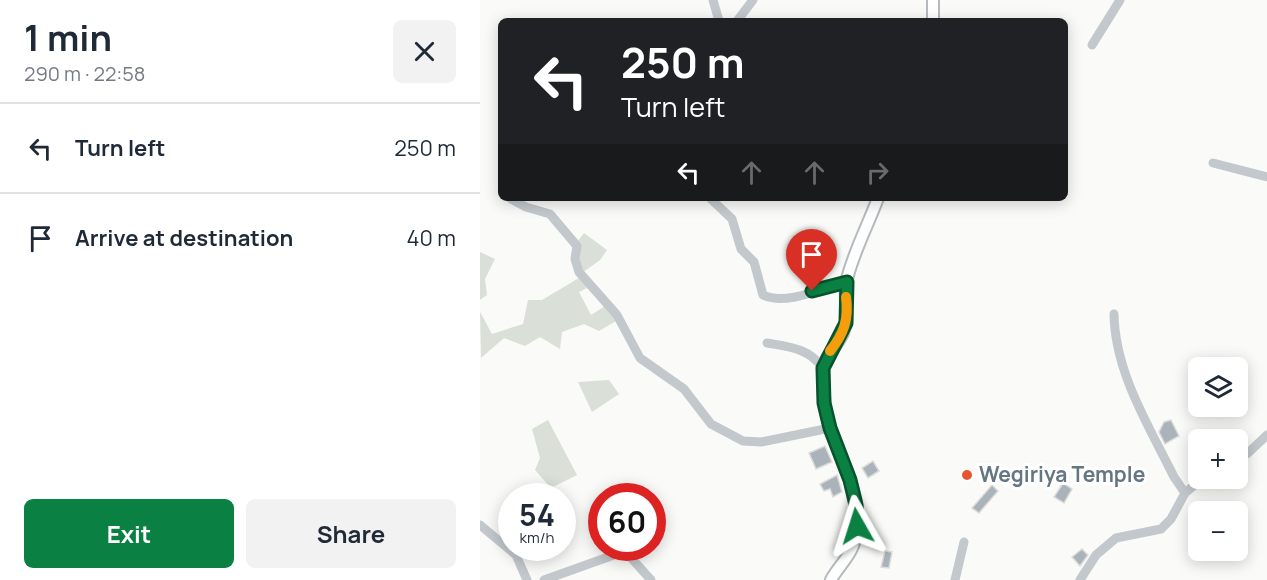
<!DOCTYPE html>
<html lang="en">
<head>
<meta charset="utf-8">
<style>
  :root { --surface:#fff; --page:#f2f2f3; --text:#1f2937; --muted:#747a83; --line:#e0e1e3; --accent:#0b8043 }
  body { margin:0; font-family:Manrope,sans-serif; background:var(--page); color:var(--text); height:100vh; display:flex; flex-direction:column; font-size:22px; white-space:nowrap }
  * { box-sizing:border-box; margin:0 }
  p { font-size:20px; color:var(--muted) }
  .icon { flex:none; width:33px; height:33px; fill:none; stroke:currentColor; stroke-width:2; stroke-linecap:round; stroke-linejoin:round }
  .map { position:relative; flex:1; overflow:hidden }
  .drawer { display:flex; flex-direction:column; background:var(--surface); width:480px }
  .drawer>* { flex:none }
  .top-card { position:absolute; left:18px; top:18px; width:570px; height:183px; border-radius:9px; box-shadow:0 3px 15px #0003; background:#202124; color:#fff; overflow:hidden }
  .controls { position:absolute; left:708px; top:357px; display:grid; gap:12px }
  .controls a { display:grid; place-items:center; width:60px; height:60px; border-radius:9px; background:var(--surface); box-shadow:0 3px 15px #0003; font-size:30px }
  .speed { position:absolute; left:18px; top:483px; display:flex; gap:12px; font-size:30px; font-weight:700; text-align:center }
  .speed>* { display:grid; place-content:center; width:78px; height:78px; border-radius:50%; background:var(--surface); box-shadow:0 3px 15px #0003; line-height:1 }
  .speed small { font-size:15px; font-weight:400 }
  .speed .limit { border:9px solid #d22; background:#fff; color:#111 }
  .pin { position:absolute; display:grid; place-items:center; width:51px; height:51px; color:#fff; margin:-62px -26px; border-radius:50% 50% 50% 0; rotate:-45deg; box-shadow:0 0 6px #0007 }
  .pin .icon { rotate:45deg }
  .me { position:absolute; width:66px; margin:-33px; rotate:354deg; stroke-linejoin:round; filter:drop-shadow(0 0 4px #0008) }
  .turn { display:flex; align-items:center; gap:21px; height:126px; padding:0 24px; font-size:27px }
  .turn .icon { width:78px; height:78px; stroke-width:2.5 }
  .turn b { display:block; font-size:42px; line-height:51px }
  .lanes { display:flex; align-items:center; height:57px; padding:0 24px; background:#0003; justify-content:center; gap:30px; direction:ltr }
  .lanes .off { opacity:.35 }
  .round { display:grid; place-items:center; flex:none; width:63px; height:63px; border-radius:9px; background:var(--page) }
  .summary { display:flex; align-items:center; justify-content:space-between; height:102px; padding:0 24px }
  h1 { font-size:36px; font-weight:700; line-height:45px }
  .button { display:flex; gap:12px; margin-top:auto; padding:12px 24px }
  .button a { flex:1; height:69px; border-radius:9px; background:var(--accent); color:#fff; font-size:24px; font-weight:700; line-height:69px; text-align:center }
  .button a+a { background:var(--page); color:var(--text) }
  ul { padding:0; list-style:none }
  li { display:flex; align-items:center; gap:18px; height:90px; padding:0 24px; border-top:2px solid var(--line) }
  li div { flex:1 }
  li b { display:block; font-size:22px }
  li em { font-style:normal }
  main { display:flex; flex:1; min-height:0 }
  .map>svg:first-child { display:block }
  .green { fill:#dadfd7 }
  .building { fill:#aab3b9; stroke:#dcdcda; stroke-width:1.5 }
  .lines { fill:none; stroke-linecap:round; stroke-linejoin:round }
  .major-casing { stroke:#b5babe; stroke-width:14 }
  .minor { stroke:#c3c8cc; stroke-width:9 }
  .major { stroke:#fff; stroke-width:10 }
  .route-casing { stroke:#07532c; stroke-width:15 }
  .route { stroke:#0b8043; stroke-width:10 }
  .slow { stroke:#f59e0b; stroke-width:10 }
  .poi-dot { fill:#e4572e; stroke:#fff; stroke-width:2 }
  .labels { text-anchor:middle; stroke-width:6; stroke-linejoin:round; paint-order:stroke }
  .poi-label { font-size:21px; font-weight:bold; fill:#657683; stroke:#fff; text-anchor:start }
</style>
</head>
<body>
<main>
<section class="drawer">
<div class="summary"><div><h1>1 min</h1><p>290 m · 22:58</p></div><a class="round"><svg class="icon" aria-label="close" viewBox="0 0 24 24"><path d="M6 6l12 12M18 6L6 18"/></svg></a></div>
<ul>
<li><svg class="icon" aria-label="left" viewBox="0 0 24 24"><path d="M17 20v-9H6M10 6l-5 5 5 5"/></svg><div><b>Turn left</b></div><em>250 m</em></li>
<li><svg class="icon" aria-label="arrive" viewBox="0 0 24 24"><path d="M6 21V4h12l-3 4 3 4H6"/></svg><div><b>Arrive at destination</b></div><em>40 m</em></li>
</ul>
<div class="button"><a>Exit</a><a>Share</a></div>
</section>
<div class="map">
<svg width="787" height="580" viewBox="0 0 787 580">
  <rect width="100%" height="100%" fill="#fafaf8"/>
  <path class="green" d="M104 233 127 250 120 260 102 273 97 242Z
    M0 252 15 259 5 279 7 295 0 300Z
    M99 278 107 288 99 292 111 315 125 306 138 320 119 331 104 324 82 332 80 349 60 337 45 346 24 338 1 358 0 312 12 334 43 324 48 300H62Z
    M129 380 139 394 112 412 98 382Z
    M68 420 97 475 71 488 55 470 60 458 52 429Z"/>
  <path class="building" d="M691 420 699 436 685 444 679 432 684 422Z
    M345 446 352 462 336 469 329 453Z
    M393 461 399 471 388 478 382 468Z
    M357 475 362 492 353 497 350 489 344 491 340 484Z
    M583 483 592 489 584 503 574 497Z
    M512 485 518 491 499 513 492 508Z
    M602 549 608 555 600 566 592 557Z
    M405 551 412 552 409 568 401 567Z"/>
  <g class="lines">
    <defs>
      <path id="major" d="M453 21V0
        M351 580C357 568 368 559 373 546 388 505 362 465 350 427 344 410 343 392 343 373 343 356 357 347 363 333 370 315 363 297 367 279 374 251 388 225 398 198"/>
    </defs>
    <use href="#major" class="major-casing"/>
    <path class="minor" d="M233 0 239 21
      M257 21 273 0
      M612 45 640 0
      M733 163 787 177
      M230 198 252 219 261 249 274 262 283 295C306 306 343 288 367 282
      M31 199 46 207 70 214 97 246 95 259 99 272 137 315 160 358 204 389 231 424 263 441 281 442 350 428
      M634 314C635 373 669 426 694 477L705 493
      M287 343C310 347 328 348 343 368
      M758 458 767 454 787 435
      M0 525 36 555 47 580
      M64 580 145 551 171 580
      M475 580 484 542
      M600 580 616 555 636 538 681 529 691 519 705 493 723 478"/>
    <use href="#major" class="major"/>
  </g>
  <g class="lines">
    <defs>
      <path id="route" d="M332 291 367 282 366 323 343 368 344 403 350 428 370 480 376 505 377 526"/>
    </defs>
    <use href="#route" class="route-casing"/>
    <use href="#route" class="route"/>
    <path class="slow" d="M350 351C364 334 369 319 366 297"/>
  </g>
  <circle class="poi-dot" cx="487" cy="475" r="6"/>
  <g class="labels">
    <g class="poi-label">
      <text x="499" y="482">Wegiriya Temple</text>
    </g>
  </g>
</svg>
<div class="controls">
<a><svg class="icon" aria-label="layers" viewBox="0 0 24 24"><path d="M12 4l9 5-9 5-9-5zM3 14l9 5 9-5"/></svg></a>
<a>+</a>
<a>−</a>
</div>
<div class="speed"><div>54<small>km/h</small></div><div class="limit">60</div></div>
<div class="pin" style="left:332px;top:291px;background:#d93025"><svg class="icon" aria-label="arrive" viewBox="0 0 24 24"><path d="M6 21V4h12l-3 4 3 4H6"/></svg></div>
<svg class="me" style="left:377px;top:526px" viewBox="-20 -20 40 40"><path d="M0-17L14 15 0 8-14 15z" fill="#0b8043" stroke="#fff" stroke-width="4"/></svg>
<div class="top-card">
<div class="turn"><svg class="icon" aria-label="left" viewBox="0 0 24 24"><path d="M17 20v-9H6M10 6l-5 5 5 5"/></svg><div><b>250 m</b>Turn left</div></div>
<div class="lanes"><svg class="icon" aria-label="left" viewBox="0 0 24 24"><path d="M17 20v-9H6M10 6l-5 5 5 5"/></svg><svg class="icon off" aria-label="ahead" viewBox="0 0 24 24"><path d="M12 20V5M6 11l6-6 6 6"/></svg><svg class="icon off" aria-label="ahead" viewBox="0 0 24 24"><path d="M12 20V5M6 11l6-6 6 6"/></svg><svg class="icon off" aria-label="right" viewBox="0 0 24 24"><path d="M7 20v-9h11M14 6l5 5-5 5"/></svg></div>
</div>
</div>
</main>
</body>
</html>
